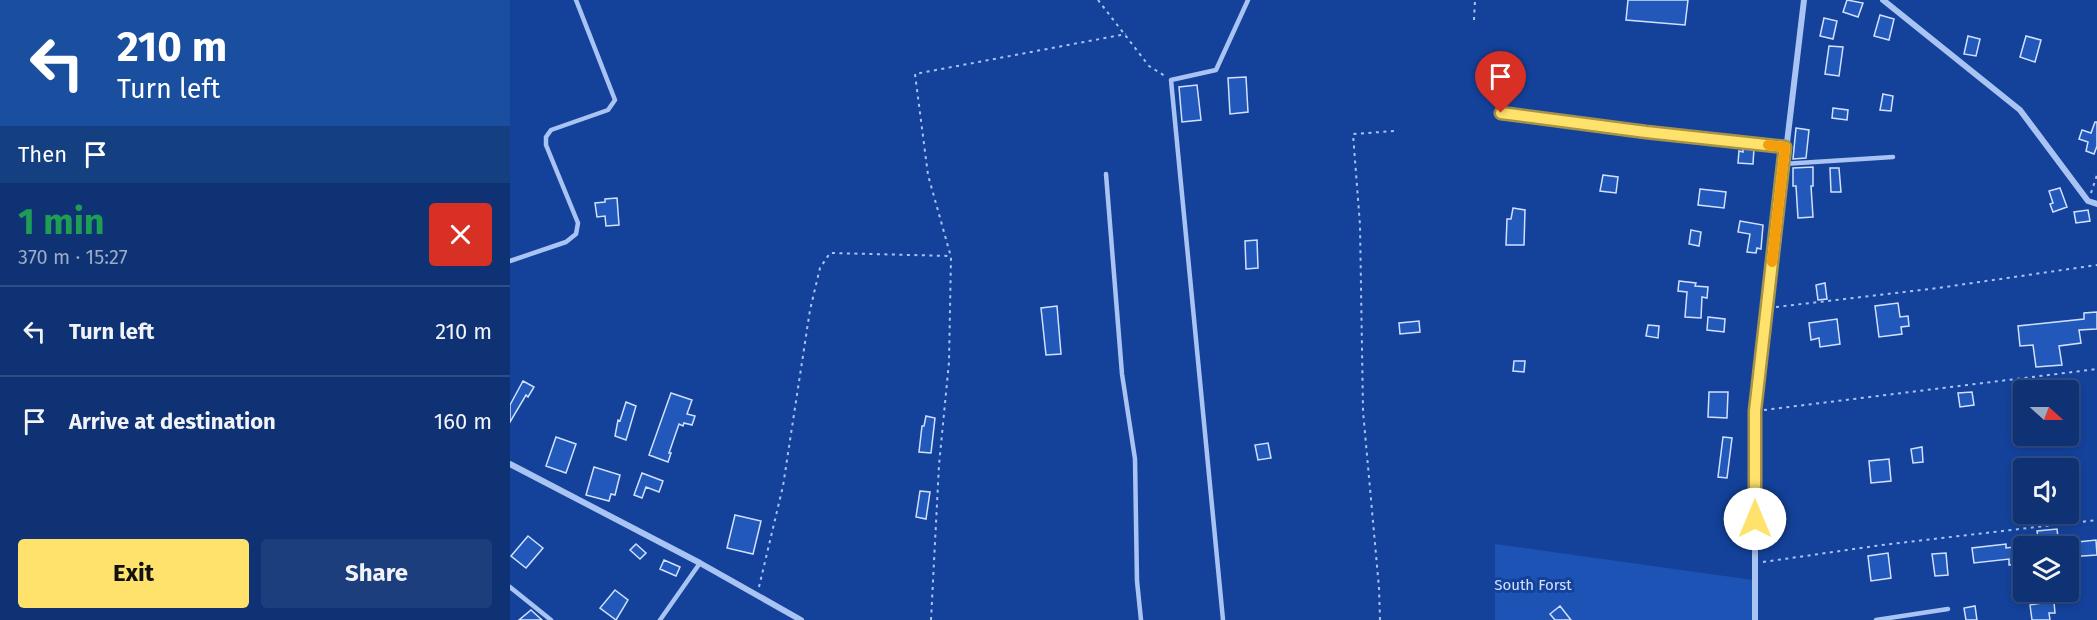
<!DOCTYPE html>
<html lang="en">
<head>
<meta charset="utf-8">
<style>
  :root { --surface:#0f3274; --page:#1d3e7c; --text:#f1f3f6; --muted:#9baac5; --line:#2f4d86; --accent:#ffe26b }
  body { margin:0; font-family:"Fira Sans",sans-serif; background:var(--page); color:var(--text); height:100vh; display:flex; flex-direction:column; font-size:22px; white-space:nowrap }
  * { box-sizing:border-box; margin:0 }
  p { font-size:20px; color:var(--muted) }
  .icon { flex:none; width:33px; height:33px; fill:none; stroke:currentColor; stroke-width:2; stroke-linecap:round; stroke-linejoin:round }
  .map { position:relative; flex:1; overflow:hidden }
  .panel { display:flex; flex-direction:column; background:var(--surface); width:510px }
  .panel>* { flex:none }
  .guide { background:#1a4fa0; color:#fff; overflow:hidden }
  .needle { width:39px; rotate:111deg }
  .tools { position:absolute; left:1503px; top:380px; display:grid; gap:12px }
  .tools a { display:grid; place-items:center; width:66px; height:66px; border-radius:6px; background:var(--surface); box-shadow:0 3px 9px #0003,0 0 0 2px var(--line); font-size:30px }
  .pin { position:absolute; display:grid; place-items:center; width:51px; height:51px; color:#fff; margin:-62px -26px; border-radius:50% 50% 50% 0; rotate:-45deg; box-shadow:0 0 6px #0007 }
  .pin .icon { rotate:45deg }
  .me { position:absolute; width:66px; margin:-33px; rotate:0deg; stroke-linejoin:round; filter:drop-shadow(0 0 4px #0008) }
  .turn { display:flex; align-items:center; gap:21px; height:126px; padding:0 18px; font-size:27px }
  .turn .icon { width:78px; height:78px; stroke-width:2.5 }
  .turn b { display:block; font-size:42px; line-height:51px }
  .then { display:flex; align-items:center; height:57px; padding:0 18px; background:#0003; gap:12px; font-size:22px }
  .round { display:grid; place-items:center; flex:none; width:63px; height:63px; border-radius:6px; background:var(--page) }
  .headline { display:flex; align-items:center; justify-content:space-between; height:102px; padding:0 18px }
  h1 { font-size:36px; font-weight:700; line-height:45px; color:#1e9e55 }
  .primary-button { display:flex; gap:12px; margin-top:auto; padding:12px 18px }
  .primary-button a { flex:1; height:69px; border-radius:6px; background:var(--accent); color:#111; font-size:24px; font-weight:700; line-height:69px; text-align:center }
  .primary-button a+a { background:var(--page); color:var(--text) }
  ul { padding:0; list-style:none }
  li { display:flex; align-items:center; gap:18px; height:90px; padding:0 18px; border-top:2px solid var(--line) }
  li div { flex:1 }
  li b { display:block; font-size:22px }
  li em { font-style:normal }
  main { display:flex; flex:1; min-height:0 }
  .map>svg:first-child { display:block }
  .green { fill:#1c53b5 }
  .building { fill:#2258ba; stroke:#d1e1fd; stroke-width:1.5 }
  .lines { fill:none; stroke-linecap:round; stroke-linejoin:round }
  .path { stroke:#a9c4f3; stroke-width:2; stroke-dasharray:3 4.5; stroke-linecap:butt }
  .service { stroke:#a9c4f3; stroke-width:4.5 }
  .minor { stroke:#a9c4f3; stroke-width:6 }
  .route-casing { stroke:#a69346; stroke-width:15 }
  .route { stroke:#ffe26b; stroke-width:10 }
  .slow { stroke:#f59e0b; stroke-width:10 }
  .labels { text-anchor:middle; stroke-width:6; stroke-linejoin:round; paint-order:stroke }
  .park-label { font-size:15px; fill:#d1e1fd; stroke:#14429b }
</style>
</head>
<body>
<main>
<section class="panel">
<div class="guide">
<div class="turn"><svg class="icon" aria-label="left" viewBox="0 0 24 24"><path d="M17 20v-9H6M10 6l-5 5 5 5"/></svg><div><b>210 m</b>Turn left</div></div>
<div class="then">Then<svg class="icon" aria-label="arrive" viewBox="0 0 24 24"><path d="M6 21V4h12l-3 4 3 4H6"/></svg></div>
</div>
<div class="headline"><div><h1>1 min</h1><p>370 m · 15:27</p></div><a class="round" style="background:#d93025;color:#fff"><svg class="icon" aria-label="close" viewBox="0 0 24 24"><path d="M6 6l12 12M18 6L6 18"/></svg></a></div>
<ul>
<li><svg class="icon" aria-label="left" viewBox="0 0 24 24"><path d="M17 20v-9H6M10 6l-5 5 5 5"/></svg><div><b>Turn left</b></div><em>210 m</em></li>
<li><svg class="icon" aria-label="arrive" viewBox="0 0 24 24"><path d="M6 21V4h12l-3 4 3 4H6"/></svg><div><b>Arrive at destination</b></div><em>160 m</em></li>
</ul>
<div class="primary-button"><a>Exit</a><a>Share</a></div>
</section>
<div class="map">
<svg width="1587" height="620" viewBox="0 0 1587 620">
  <rect width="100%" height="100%" fill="#14429b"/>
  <path class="green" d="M985 544 1243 580 1242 620H985Z"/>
  <path class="building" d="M1118 0H1178L1175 25 1116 20Z
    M1337 0 1353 3 1348 17 1333 12Z
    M1370 15 1384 19 1379 40 1364 36Z
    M1314 18 1327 21 1323 39 1310 36Z
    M1458 36 1470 39 1466 56 1454 54Z
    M1516 36 1531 40 1525 62 1510 57Z
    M1319 46 1333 47 1329 76 1315 74Z
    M736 77 738 112 720 114 718 78Z
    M687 85 691 120 672 122 669 87Z
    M1373 94 1383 96 1381 111 1370 110Z
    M1323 108 1338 110 1337 120 1322 118Z
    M1585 122H1587V146L1584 154 1576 151 1578 142 1569 139 1572 130 1581 133Z
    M1286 128 1299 130 1296 158 1283 159Z
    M1233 147 1244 148 1243 164 1228 163 1229 151 1233 152Z
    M1303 167V186H1301L1303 217 1288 218 1286 186H1283V168Z
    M1320 168H1329L1331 192H1321Z
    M1093 175 1108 177 1106 193 1090 191Z
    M1550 188 1557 207 1543 212 1540 204 1543 203 1539 191Z
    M1190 189 1216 192 1214 208 1188 205Z
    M107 198 109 225 96 226 95 216 87 217 85 203 95 202V199Z
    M1003 208 1015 210 1014 245H996L997 219H1001Z
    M1578 210 1580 221 1566 223 1564 212Z
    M1230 221 1253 225 1251 249 1247 248 1246 253 1237 252 1240 234 1228 232Z
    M1181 230 1191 232 1189 246 1179 244Z
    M747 240 748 268 736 269 735 241Z
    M1169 281 1186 283 1185 286 1198 287 1197 298 1192 297 1191 318 1175 317 1177 292 1168 291Z
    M1315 283 1317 299 1308 300 1306 285Z
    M1388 303 1390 317 1398 316 1399 326 1391 327 1392 334 1369 337 1365 306Z
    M547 306 551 354 536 355 531 308Z
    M1587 312V329L1569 330 1571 343 1549 346 1552 365 1526 367 1523 345 1510 346 1508 326 1574 319V313Z
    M1198 317 1215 319 1214 332 1197 330Z
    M1327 319 1330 344 1310 347 1309 338 1301 340 1299 323Z
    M909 321 910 332 890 334 889 323Z
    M1138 325 1149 326 1148 338 1136 336Z
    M1004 361H1015L1014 372 1003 371Z
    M13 381 24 387 18 397 16 395 0 422V405Z
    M1199 392H1218L1217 418 1198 417Z
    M1462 392 1464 405 1450 407 1448 393Z
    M161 393 182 400 177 414 185 416 182 425 174 423 173 426 169 424 159 453H161L158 462 139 455Z
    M116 402 126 406 116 440 105 436 108 420 110 421Z
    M416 416 425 418 421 453 409 452 412 426H414Z
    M46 437 66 444 56 473 36 466Z
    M1213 437 1222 438 1217 478 1208 477Z
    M758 443 761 458 748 460 745 445Z
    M1412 447 1413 462 1403 463 1401 449Z
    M1379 459 1381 481 1361 483 1359 461Z
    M84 467 110 475 105 495 101 494 99 501 76 495Z
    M132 473 153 481 149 492 136 487 132 498 124 495Z
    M410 491 420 492 416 519 406 517Z
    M225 515 251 521 243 554 217 548Z
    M1547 529 1549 546 1529 544 1527 531Z
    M18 536 33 548 16 568 1 556Z
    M1586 540 1587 555 1558 557V543Z
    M126 544 136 553 130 559 120 550Z
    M1496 544V548L1514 546V564L1499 565V559L1464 563 1462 548Z
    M1378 553 1381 578 1361 581 1358 556Z
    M1436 553 1438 575 1425 576 1422 554Z
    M154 560 170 567 166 576 150 569Z
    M105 590 118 600 106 620 90 608Z
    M1537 602H1544L1545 613H1539L1540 620H1522L1520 605Z
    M1050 606 1061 620H1045L1040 614Z
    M1465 606 1467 620H1456L1454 608Z
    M21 610 32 620H9Z"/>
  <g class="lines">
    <path class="path" d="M588 0 639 66 655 76
      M964 20 965 0
      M1581 193 1587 175
      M1266 307 1428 288 1587 265
      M1254 410 1587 369
      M1253 562 1372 545 1587 520
      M249 587 273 486 300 310 310 268 320 253 440 256
      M421 620 429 465 439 362 441 257 418 175 405 74 616 34
      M870 620 869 588 853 411 850 225 843 134 885 131"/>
    <path class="service" d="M991 113 1136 132 1275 147
      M1273 164 1383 157
      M596 174 612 374 625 459 627 581 631 620
      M0 261 56 242 66 234 68 223 36 145V137L41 130 98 110 105 100 66 0
      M0 587 41 620
      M150 620 190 563
      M713 620 661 80 706 70 738 0
      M1366 620 1438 609"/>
    <path class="minor" d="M1373 0 1510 110 1578 201 1587 204
      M0 464 190 563 291 620
      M1245 620V411L1294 0"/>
  </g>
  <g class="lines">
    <defs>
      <path id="route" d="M991 113 1136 132 1275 147 1245 411V519"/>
    </defs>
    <use href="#route" class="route-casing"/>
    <use href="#route" class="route"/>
    <path class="slow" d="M1258 145 1275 147 1262 262"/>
  </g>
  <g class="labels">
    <g class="park-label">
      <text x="1023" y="590">South Forst</text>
    </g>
  </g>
</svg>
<div class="tools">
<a><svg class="needle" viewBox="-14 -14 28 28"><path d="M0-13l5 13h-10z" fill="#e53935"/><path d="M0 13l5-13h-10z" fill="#9baac5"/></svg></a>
<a><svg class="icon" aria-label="sound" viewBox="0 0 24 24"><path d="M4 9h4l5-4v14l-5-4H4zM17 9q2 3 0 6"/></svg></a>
<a><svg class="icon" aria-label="layers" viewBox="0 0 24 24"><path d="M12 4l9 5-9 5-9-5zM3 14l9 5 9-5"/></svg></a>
</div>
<div class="pin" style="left:991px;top:113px;background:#d93025"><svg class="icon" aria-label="arrive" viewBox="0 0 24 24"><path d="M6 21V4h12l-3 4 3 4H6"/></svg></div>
<svg class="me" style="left:1245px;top:519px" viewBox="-20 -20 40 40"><circle r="19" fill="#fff"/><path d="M0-13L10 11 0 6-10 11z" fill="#ffe26b"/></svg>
</div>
</main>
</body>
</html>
